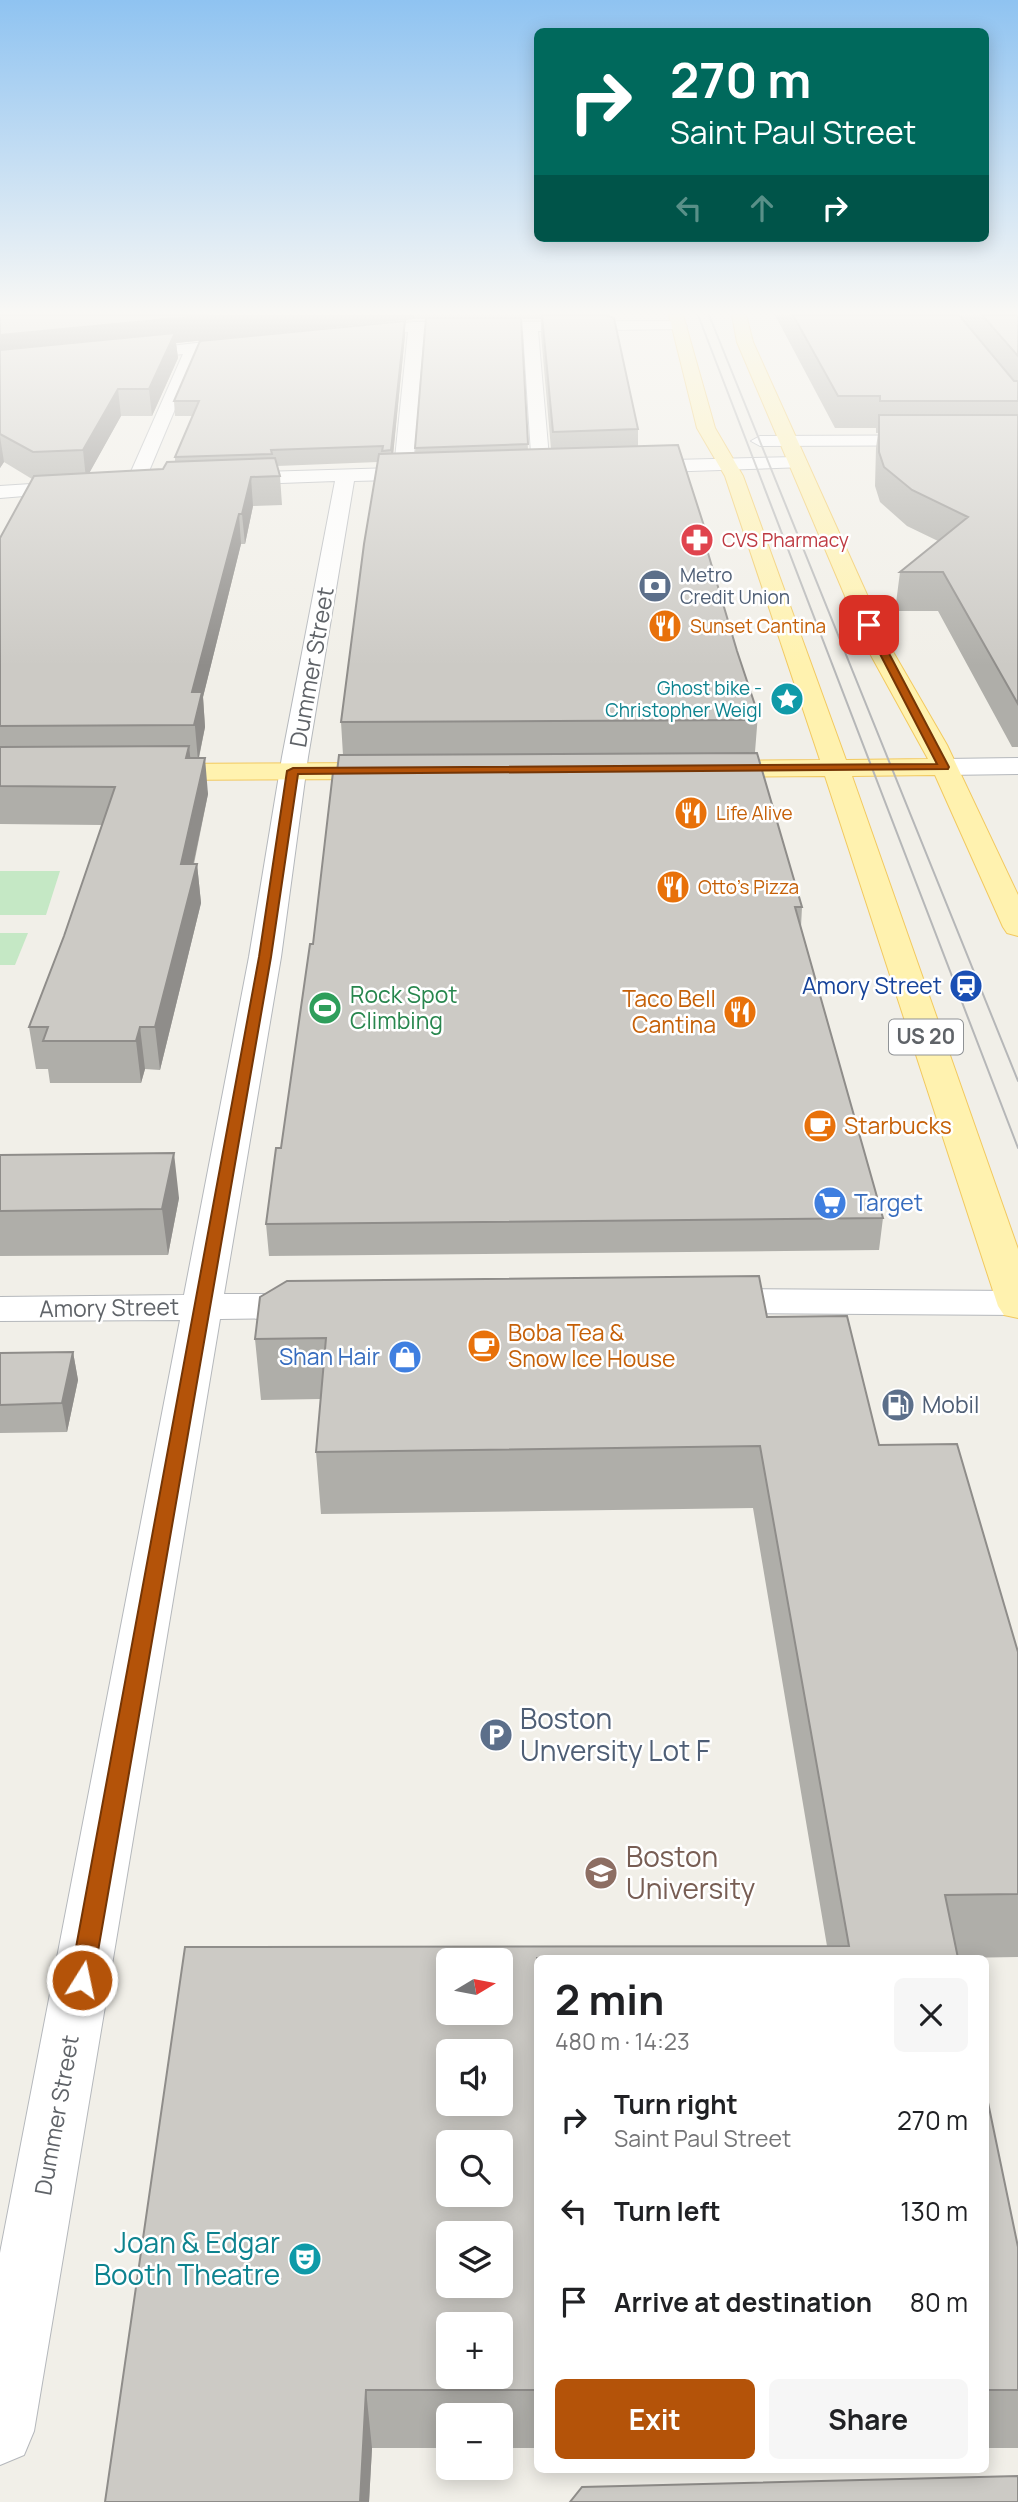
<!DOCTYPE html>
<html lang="en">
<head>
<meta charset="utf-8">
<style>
  :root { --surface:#fff; --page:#f6f6f6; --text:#202124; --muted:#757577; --accent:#b45309 }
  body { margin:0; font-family:Manrope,sans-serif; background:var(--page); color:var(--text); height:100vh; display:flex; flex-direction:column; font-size:26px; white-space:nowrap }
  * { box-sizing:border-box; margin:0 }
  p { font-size:23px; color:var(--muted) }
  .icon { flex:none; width:38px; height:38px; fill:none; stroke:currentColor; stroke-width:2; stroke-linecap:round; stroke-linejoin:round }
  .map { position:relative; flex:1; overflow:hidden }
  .details { position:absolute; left:534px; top:1955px; width:455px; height:518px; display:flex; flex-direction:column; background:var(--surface); border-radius:10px; box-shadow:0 4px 18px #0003 }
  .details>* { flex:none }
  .top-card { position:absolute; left:534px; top:28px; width:455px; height:214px; border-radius:10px; box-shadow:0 4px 18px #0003; background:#00695c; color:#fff; overflow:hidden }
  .needle { width:46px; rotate:80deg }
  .buttons { position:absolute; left:436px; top:1948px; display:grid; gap:14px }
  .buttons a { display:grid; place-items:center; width:77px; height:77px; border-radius:10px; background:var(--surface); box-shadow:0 4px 18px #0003; font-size:35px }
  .pin { position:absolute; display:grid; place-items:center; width:60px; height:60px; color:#fff; margin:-30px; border-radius:14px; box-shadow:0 4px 10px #0006 }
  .me { position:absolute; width:77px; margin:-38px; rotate:10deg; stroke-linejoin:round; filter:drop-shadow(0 0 5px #0008) }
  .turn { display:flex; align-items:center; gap:24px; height:147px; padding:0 21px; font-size:32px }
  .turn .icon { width:91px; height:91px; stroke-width:2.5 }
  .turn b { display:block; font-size:49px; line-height:60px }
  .lanes { display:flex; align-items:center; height:66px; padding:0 21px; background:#0003; justify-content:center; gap:35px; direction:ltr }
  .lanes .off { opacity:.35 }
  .round { display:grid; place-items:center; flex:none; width:74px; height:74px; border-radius:10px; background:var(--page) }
  .summary { display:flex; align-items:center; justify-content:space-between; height:119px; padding:0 21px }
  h1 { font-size:42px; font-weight:700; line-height:52px }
  .button { display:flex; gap:14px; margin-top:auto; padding:14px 21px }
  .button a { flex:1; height:80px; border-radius:10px; background:var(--accent); color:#fff; font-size:28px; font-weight:700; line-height:80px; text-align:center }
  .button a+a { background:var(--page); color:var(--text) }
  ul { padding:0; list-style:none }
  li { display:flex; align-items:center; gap:21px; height:91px; padding:0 21px }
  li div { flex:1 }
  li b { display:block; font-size:26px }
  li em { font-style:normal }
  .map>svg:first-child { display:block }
  .green { fill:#c5e8c5 }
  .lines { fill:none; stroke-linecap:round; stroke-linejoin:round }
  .minor-casing { stroke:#b5b8bc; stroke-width:2 }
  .major-casing { stroke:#f2c960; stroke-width:2 }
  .minor { fill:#fff; fill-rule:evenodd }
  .major { fill:#fff2af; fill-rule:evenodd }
  .tram { stroke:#b6b7b8; stroke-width:2 }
  .wall { fill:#afaea9; fill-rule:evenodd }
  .shaded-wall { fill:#8f8d8a }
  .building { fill:#cccac5; stroke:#8f8d8a; stroke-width:2; fill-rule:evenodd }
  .route { fill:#b45309; stroke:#753606; stroke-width:2 }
  .labels { text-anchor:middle; stroke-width:5; stroke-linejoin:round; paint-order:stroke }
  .far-health-label { font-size:19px; fill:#be3a42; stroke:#fff; text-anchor:start }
  .far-service-label { font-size:19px; fill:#4e5e75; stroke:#fff; text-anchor:start }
  .far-food-label { font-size:19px; fill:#c56008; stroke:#fff; text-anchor:start }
  .far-culture-label { font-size:19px; fill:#0d838f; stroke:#fff; text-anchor:end }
  .shield { fill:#fff; stroke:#8f9295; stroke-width:2 }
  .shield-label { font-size:21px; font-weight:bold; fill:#5f6368 }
  .street-label { font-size:23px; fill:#5f6368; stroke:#fff }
  .transit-label { font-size:23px; fill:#164399; stroke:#fff; text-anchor:end }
  .leisure-label { font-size:23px; fill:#27864d; stroke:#fff; text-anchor:start }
  .food-label { font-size:23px; fill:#c56008; stroke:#fff; text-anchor:start }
  .shop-label { font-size:23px; fill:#366cbe; stroke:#fff; text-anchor:start }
  .service-label { font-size:23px; fill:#4e5e75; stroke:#fff; text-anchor:start }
  .near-service-label { font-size:28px; fill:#4e5e75; stroke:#fff; text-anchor:start }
  .near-education-label { font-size:28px; fill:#785e54; stroke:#fff; text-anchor:start }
  .near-culture-label { font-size:28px; fill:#0d838f; stroke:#fff; text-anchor:end }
</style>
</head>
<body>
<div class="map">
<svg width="1018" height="2502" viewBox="0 0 1018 2502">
  <rect width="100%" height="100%" fill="#f1efe8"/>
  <path class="green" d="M0 871H60L46 915H0Z
    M0 933H28L15 965H0Z"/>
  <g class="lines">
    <defs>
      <path id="minor" d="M679 321 684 323 687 326 684 329 538 331 550 469 541 475 532 469 523 331H424L413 468 428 467 437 473 428 479 354 481 308 757 281 957 224 1294H311L325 1297 331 1306 325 1315 311 1318 220 1319 34 2431 24 2455 0 2465V2253L180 1320 0 1321V1297L184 1295 249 957 282 757 335 481 229 485 220 479 229 473 394 468 408 332 354 338 346 333 349 330 414 322Z
        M249 337 254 339 257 342 254 345 199 352 144 483 142 487H128L126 483 183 354 124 360 116 355 118 352Z
        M1018 435V445L760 446 751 441 760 436Z
        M798 457 805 459 807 463 805 467 632 473 623 467 632 461Z
        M78 481 85 483 88 487 85 491 0 498V486Z
        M1018 758V774L944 775 935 773 931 767 935 761 944 759Z
        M711 1289 1017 1291 1018 1315 711 1313 697 1310 691 1301 697 1292Z"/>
      <path id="major" d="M669 315H683L715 428 743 476 846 760 928 759 868 650 737 342 732 315H746L753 342 892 650 947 745 1018 895V936L1007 933 1003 927 935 775 852 776 1018 1249V1318L1004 1315 998 1306 825 776 708 777 699 775 695 769 699 763 708 761 820 760 725 476 697 428Z
        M389 763 398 765 402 771 398 777 389 779 155 780 146 778 142 772 146 766 155 764Z"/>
    </defs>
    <use href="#minor" class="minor-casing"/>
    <use href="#major" class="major-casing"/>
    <use href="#minor" class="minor"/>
    <use href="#major" class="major"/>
    <path class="tram" d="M698 315 1018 1148
      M709 315 1018 1081"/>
  </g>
  <path class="wall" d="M0 315H606L638 429V447L704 526 703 537 737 651 758 714 755 752H750L749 753 802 907 801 927 883 1218 879 1250 269 1256 266 1224 281 1148 313 944 337 772 343 755 341 722 378 462 277 466 280 476 282 505 253 506 245 544H241L203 697 205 727 199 758 208 794 194 864H197L201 903 160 1070 145 1069 141 1083H50L48 1069H36L29 1027 64 936 102 825 0 824V538L32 479 4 462 0 468ZM414 319H426L415 453H393L405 335 174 401 175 416H192L175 457V461L163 469 89 473 121 416H152L178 358 176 343ZM521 319H541V334L551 449 528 450Z
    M775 315H1018V747H1012L938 611H895L900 572 938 541 907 526 880 502 875 486 876 448 878 433H876V428H835Z
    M0 1155 179 1198 168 1255 0 1256Z
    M759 1276 767 1317 847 1316 879 1445 957 1444 1018 1652V1957L958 1958H537V2448H500V2415H448V2448H372L369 2502H105L185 1947 827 1946 753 1508 321 1514 316 1452 321 1399 261 1400 255 1339 260 1297 287 1281ZM448 1960H500V2012H448ZM448 2051H500V2104H448ZM448 2142H500V2194H448ZM448 2233H500V2286H448ZM448 2324H500V2376H448Z
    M73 1352 78 1380 67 1432 0 1433V1353Z
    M985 2088 1018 2247V2448H985Z"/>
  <path class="shaded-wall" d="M209 315H414V319L176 343 178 358 152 416 149 389 0 361V335Z
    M405 321V335L392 466 391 450Z
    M118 389 121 416 86 479 83 450Z
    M0 436 4 462 0 468Z
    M251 477 253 506 245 544 242 514Z
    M239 514 241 544 203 697 205 727 198 761 192 692Z
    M189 746 193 782 186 758Z
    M205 758 208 794 185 903 181 864Z
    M197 864 201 903 160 1070 155 1027Z
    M140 1027 145 1069 141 1083 136 1041Z
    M174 1153 179 1198 168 1255 162 1209Z
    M73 1352 78 1380 67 1432 62 1403Z
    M366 2390 372 2448 369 2502H360Z"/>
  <path class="building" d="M0 315H209L0 335Z
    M542 315H606L614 318 638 429 553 432Z
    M793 315H959L1014 381H1018V401H880V396H838Z
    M982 315H1018V356Z
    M426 318H521L528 444 415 448Z
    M405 321 391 450 382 451 383 446 271 450 272 454 175 457 199 401H174L200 341Z
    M175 333 149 389H118L83 450 33 452 0 434V350Z
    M879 415H1018V704L943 572H900L968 517 912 490 884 467 879 452Z
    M678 445 704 526H700L737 651 758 714H750L752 720 341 722 364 544 379 454Z
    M275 458 280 476 251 477 242 514H239L192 692H202L194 725 0 726V538L34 476 163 469 167 462Z
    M189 746 186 758H205L181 864H197L155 1027H140L136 1041H43L48 1027H29L64 936 115 787 0 786V747Z
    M757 753 802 907H795L883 1218 266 1224 276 1148H281L310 944H313L333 772H337L339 755Z
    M174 1153 162 1209 0 1211V1155Z
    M759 1276 767 1317 847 1316 879 1445 957 1444 1018 1652V1894L945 1895 958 1958H537V2390H366L360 2502H105L185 1947 849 1946 760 1446 316 1452 326 1338 255 1339 260 1297 287 1281ZM448 1960H500V2012H448ZM448 2051H500V2104H448ZM448 2142H500V2194H448ZM448 2233H500V2286H448ZM448 2324H500V2376H448Z
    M73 1352 62 1403 0 1405V1353Z
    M985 2088 1018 2247V2390H985Z
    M1018 2476V2502H570L582 2487Z"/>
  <linearGradient id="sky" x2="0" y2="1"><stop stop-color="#8fc3f1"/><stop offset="0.47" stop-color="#f9f8f5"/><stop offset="1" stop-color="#f9f8f5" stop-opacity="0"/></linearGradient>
  <rect width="1018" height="666" fill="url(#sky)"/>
  <path class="route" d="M869 622 874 625 949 767 948 769 298 774 271 957 93 1980 90 1988 82 1991 73 1988 70 1980 259 957 287 771 293 768 937 764 865 625Z"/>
  <defs>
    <symbol id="pharmacy-disc" viewBox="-11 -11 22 22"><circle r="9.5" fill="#e0444e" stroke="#fff"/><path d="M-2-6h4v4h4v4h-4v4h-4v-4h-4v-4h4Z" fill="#fff"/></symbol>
    <symbol id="bank-disc" viewBox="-11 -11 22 22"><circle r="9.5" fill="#5c6f8a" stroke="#fff"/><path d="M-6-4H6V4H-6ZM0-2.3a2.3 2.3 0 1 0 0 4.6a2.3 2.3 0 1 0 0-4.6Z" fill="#fff"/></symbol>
    <symbol id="restaurant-disc" viewBox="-11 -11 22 22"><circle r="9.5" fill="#e8710a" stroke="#fff"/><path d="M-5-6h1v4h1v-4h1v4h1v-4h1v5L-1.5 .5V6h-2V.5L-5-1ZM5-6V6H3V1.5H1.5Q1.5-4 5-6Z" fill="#fff"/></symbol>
    <symbol id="sight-disc" viewBox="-11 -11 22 22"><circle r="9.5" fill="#0f9aa8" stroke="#fff"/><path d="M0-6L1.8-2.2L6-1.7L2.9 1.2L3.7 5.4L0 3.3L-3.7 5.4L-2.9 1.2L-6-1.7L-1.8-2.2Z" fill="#fff"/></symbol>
    <symbol id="station-disc" viewBox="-11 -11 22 22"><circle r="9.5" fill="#1a4fb4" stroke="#fff"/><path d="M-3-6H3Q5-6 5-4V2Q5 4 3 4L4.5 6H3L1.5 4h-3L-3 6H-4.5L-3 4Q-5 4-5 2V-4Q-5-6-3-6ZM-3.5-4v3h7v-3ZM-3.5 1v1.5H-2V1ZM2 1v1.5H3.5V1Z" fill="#fff"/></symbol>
    <symbol id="stadium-disc" viewBox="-11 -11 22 22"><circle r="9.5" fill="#2e9e5b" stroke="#fff"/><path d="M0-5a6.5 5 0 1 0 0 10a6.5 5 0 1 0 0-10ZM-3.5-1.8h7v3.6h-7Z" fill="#fff"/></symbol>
    <symbol id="cafe-disc" viewBox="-11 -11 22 22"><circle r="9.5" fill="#e8710a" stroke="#fff"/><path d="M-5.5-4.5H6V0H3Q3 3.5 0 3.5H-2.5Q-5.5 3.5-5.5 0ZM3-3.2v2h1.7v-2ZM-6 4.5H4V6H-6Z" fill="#fff"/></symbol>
    <symbol id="supermarket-disc" viewBox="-11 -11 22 22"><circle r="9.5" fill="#3f7fe0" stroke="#fff"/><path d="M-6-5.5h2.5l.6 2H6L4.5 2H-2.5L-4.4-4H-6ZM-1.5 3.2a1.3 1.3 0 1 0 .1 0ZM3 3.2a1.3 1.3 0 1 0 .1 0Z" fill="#fff"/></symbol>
    <symbol id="shop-disc" viewBox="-11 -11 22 22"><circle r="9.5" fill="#3f7fe0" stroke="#fff"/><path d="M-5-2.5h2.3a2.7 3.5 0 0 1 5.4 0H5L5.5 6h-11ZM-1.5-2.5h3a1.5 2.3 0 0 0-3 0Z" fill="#fff"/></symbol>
    <symbol id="fuel-disc" viewBox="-11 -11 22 22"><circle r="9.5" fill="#5c6f8a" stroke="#fff"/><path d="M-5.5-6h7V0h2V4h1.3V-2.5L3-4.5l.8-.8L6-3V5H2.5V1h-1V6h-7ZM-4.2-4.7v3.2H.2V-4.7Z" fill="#fff"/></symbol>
    <symbol id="parking-disc" viewBox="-11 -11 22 22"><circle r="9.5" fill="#5c6f8a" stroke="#fff"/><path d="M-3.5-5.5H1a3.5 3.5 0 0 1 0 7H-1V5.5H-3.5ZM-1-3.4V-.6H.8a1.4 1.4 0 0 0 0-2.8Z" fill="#fff"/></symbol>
    <symbol id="university-disc" viewBox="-11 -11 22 22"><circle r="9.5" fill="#8d6e63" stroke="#fff"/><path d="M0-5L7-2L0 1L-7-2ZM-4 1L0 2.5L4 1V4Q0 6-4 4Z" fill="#fff"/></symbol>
    <symbol id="theatre-disc" viewBox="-11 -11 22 22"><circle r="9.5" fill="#0f9aa8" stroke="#fff"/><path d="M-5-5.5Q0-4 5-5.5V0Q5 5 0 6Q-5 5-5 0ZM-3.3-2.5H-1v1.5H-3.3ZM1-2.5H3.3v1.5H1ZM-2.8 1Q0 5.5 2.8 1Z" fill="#fff"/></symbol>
  </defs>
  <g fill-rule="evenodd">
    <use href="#pharmacy-disc" x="678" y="521" width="38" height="38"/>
    <use href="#bank-disc" x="636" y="567" width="38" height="38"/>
    <use href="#restaurant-disc" x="646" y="607" width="38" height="38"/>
    <use href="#sight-disc" x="768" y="680" width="38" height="38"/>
    <use href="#restaurant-disc" x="672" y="794" width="38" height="38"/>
    <use href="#restaurant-disc" x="654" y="868" width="38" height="38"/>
    <use href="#station-disc" x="947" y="967" width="38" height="38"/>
    <use href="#stadium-disc" x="306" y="989" width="38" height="38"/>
    <use href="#restaurant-disc" x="721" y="993" width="38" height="38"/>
    <use href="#cafe-disc" x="801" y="1107" width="38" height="38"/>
    <use href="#supermarket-disc" x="811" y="1184" width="38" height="38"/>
    <use href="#cafe-disc" x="465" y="1327" width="38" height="38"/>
    <use href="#shop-disc" x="386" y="1338" width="38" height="38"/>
    <use href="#fuel-disc" x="879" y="1386" width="38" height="38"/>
    <use href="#parking-disc" x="477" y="1716" width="38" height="38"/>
    <use href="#university-disc" x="582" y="1854" width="38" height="38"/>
    <use href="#theatre-disc" x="286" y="2240" width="38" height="38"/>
  </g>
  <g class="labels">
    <g class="far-health-label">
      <text x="722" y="547">CVS Pharmacy</text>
    </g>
    <g class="far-service-label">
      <text x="680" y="582">Metro<tspan x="680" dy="22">Credit Union</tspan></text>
    </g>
    <g class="far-food-label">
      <text x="690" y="633">Sunset Cantina</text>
      <text x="716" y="820">Life Alive</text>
      <text x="698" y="894">Otto's Pizza</text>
    </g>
    <g class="far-culture-label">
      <text x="762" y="695">Ghost bike -<tspan x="762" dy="22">Christopher Weigl</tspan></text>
    </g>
    <rect class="shield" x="889" y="1019.5" width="74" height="35" rx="5"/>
    <g class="shield-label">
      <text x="926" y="1044">US 20</text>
    </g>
    <g class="street-label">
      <text transform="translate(312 667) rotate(-80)" y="8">Dummer Street</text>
      <text transform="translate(109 1308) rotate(-1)" y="8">Amory Street</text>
      <text transform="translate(57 2115) rotate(-80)" y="8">Dummer Street</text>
    </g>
    <g class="transit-label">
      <text x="942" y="994">Amory Street</text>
    </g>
    <g class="leisure-label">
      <text x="350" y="1003">Rock Spot<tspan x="350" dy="26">Climbing</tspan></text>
    </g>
    <g class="food-label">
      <text x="716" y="1007" text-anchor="end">Taco Bell<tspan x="716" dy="26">Cantina</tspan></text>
      <text x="844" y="1134">Starbucks</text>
      <text x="508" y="1341">Boba Tea &amp;<tspan x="508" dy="26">Snow Ice House</tspan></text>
    </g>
    <g class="shop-label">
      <text x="854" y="1211">Target</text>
      <text x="380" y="1365" text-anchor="end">Shan Hair</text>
    </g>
    <g class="service-label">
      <text x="922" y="1413">Mobil</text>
    </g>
    <g class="near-service-label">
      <text x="520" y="1729">Boston<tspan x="520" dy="32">Unversity Lot F</tspan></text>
    </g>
    <g class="near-education-label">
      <text x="626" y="1867">Boston<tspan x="626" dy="32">University</tspan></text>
    </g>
    <g class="near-culture-label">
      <text x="280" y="2253">Joan &amp; Edgar<tspan x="280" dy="32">Booth Theatre</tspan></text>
    </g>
  </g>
</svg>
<div class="buttons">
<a><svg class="needle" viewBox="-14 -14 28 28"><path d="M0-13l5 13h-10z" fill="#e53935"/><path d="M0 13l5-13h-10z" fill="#757577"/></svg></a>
<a><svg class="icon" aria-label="sound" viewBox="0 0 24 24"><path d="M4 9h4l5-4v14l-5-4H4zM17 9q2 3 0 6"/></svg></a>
<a><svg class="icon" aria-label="search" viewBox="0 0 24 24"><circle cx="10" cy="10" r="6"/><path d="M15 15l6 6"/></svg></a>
<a><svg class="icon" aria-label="layers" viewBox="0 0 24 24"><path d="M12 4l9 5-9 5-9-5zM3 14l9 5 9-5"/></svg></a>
<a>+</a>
<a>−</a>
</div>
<div class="pin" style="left:869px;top:625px;background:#d93025"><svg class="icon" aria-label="arrive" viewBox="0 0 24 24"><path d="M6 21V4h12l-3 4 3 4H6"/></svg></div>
<svg class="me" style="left:82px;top:1980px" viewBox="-20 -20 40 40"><circle r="17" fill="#b45309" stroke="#fff" stroke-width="3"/><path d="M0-11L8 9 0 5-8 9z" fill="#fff"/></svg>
<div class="top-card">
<div class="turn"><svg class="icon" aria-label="right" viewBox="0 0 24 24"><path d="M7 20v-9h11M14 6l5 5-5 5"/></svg><div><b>270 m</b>Saint Paul Street</div></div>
<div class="lanes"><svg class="icon off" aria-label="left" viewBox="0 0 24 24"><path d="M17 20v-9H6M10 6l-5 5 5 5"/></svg><svg class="icon off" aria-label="ahead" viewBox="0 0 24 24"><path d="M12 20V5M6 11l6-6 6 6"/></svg><svg class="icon" aria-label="right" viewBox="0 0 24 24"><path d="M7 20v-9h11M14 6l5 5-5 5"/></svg></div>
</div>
<section class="details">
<div class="summary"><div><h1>2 min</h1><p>480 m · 14:23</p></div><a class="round"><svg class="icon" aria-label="close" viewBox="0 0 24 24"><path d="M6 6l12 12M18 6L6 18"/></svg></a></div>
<ul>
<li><svg class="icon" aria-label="right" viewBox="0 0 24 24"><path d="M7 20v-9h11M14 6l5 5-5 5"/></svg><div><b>Turn right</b><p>Saint Paul Street</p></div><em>270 m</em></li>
<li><svg class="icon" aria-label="left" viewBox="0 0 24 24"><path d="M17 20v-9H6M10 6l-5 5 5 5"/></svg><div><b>Turn left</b></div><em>130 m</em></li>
<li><svg class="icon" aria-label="arrive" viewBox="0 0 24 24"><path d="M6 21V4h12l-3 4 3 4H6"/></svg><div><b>Arrive at destination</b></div><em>80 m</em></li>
</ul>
<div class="button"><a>Exit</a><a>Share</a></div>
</section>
</div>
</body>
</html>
